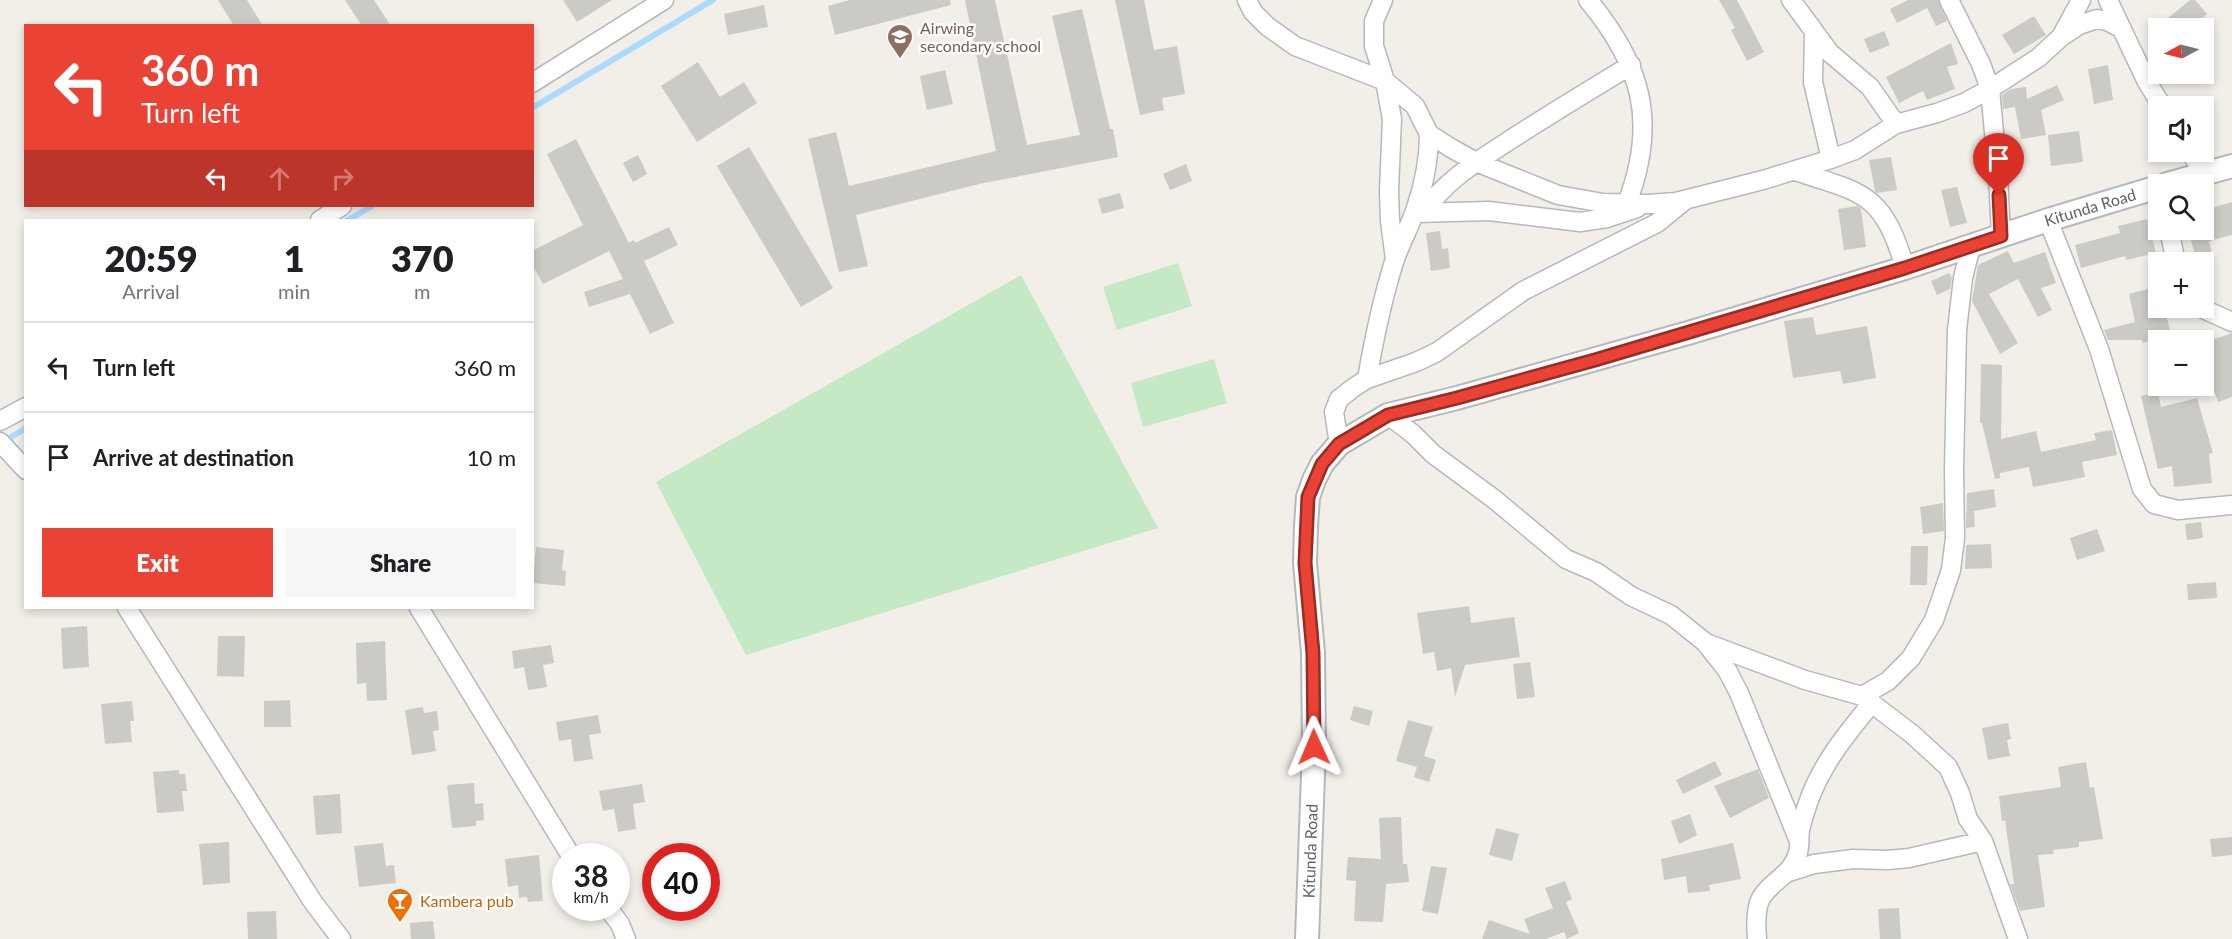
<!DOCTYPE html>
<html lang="en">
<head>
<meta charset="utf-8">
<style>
  :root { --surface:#fff; --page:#f6f6f6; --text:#202124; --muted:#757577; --line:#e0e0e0; --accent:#ea4335 }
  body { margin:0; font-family:Lato,sans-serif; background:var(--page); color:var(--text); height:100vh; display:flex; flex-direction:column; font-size:22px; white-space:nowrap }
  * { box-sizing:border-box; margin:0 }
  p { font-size:20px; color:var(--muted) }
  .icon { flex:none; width:33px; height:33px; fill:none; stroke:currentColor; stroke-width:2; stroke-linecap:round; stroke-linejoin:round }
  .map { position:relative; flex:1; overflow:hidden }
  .details { position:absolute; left:24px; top:219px; width:510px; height:390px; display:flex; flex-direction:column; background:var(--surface); border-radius:0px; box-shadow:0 3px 9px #0003 }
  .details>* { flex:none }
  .hud { position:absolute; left:24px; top:24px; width:510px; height:183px; border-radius:0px; box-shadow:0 3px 9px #0003; background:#ea4335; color:#fff; overflow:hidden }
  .needle { width:39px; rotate:263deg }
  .buttons { position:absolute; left:2148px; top:18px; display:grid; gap:12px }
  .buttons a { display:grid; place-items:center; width:66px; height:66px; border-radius:0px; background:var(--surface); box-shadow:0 3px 9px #0003; font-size:30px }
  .speed { position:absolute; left:552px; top:843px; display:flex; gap:12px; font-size:30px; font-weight:700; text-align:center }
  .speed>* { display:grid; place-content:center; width:78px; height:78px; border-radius:50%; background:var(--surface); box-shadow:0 3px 9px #0003; line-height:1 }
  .speed small { font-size:15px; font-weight:400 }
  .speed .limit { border:9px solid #d22; background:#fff; color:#111 }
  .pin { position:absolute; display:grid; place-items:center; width:51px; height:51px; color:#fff; margin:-62px -26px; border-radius:50% 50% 50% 0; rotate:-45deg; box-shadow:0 0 6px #0007 }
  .pin .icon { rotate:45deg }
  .me { position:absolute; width:66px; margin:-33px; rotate:359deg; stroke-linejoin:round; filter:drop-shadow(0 0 4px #0008) }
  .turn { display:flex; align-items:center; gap:21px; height:126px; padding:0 18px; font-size:27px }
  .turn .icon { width:78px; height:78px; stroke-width:2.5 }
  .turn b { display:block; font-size:42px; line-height:51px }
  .lanes { display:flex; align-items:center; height:57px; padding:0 18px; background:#0003; justify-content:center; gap:30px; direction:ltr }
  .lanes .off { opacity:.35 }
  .eta { display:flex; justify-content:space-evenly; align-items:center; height:102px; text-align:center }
  .eta b { font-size:36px; font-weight:800; line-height:42px }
  .primary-button { display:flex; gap:12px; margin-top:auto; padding:12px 18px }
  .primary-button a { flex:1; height:69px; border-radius:0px; background:var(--accent); color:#fff; font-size:24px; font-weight:800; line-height:69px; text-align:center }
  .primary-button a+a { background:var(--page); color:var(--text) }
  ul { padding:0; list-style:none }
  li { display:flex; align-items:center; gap:18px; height:90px; padding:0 18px; border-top:2px solid var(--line) }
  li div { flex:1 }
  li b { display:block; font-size:22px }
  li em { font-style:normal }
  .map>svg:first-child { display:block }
  .green { fill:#c5e8c5 }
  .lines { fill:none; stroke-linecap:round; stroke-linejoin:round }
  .stream { stroke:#aadaff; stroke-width:6 }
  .building { fill:#cccac5 }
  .minor-casing { stroke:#b5b8bc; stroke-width:21 }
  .tertiary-casing { stroke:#b5b8bc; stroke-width:26 }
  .minor { stroke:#fff; stroke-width:18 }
  .tertiary { stroke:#fff; stroke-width:22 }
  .route-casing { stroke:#982c22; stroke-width:15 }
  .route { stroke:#ea4335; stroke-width:10 }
  .labels { text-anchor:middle; stroke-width:5; stroke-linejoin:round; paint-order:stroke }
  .education-label { font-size:16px; fill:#785e54; stroke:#fff; text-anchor:start }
  .street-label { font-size:16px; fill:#5f6368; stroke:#fff }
  .food-label { font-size:16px; fill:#c56008; stroke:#fff; text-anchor:start }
</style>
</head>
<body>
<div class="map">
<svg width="2232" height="939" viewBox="0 0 2232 939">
  <rect width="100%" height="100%" fill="#f1efe8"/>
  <path class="green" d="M1178 263 1192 306 1117 330 1103 287Z
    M1021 275 1158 528 746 655 656 482Z
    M1214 359 1227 403 1143 427 1131 383Z"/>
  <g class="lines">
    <path class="stream" d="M532 108 713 0
      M348 220 372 206
      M3 442 26 428"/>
  </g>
  <path class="building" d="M218 0H247L263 26H234Z
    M345 0H374L391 26H362Z
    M563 0H612L577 22Z
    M850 0H950L951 5 835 35 828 6Z
    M965 0H995L1027 145 1080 135 1052 16 1082 9 1110 129H1113L1118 157 979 184 856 215 868 266 839 272 808 139 836 132 849 186 996 151Z
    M1115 0H1144L1154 50 1177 46 1185 94 1162 98 1164 110 1140 115Z
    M1719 0H1737L1764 52 1747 61 1731 30 1735 28Z
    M1908 0H1938L1947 21 1936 26 1927 8 1897 23 1890 9Z
    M2190 0H2195L2207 14 2191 28H2156Z
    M764 5 768 27 728 35 724 14Z
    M2034 16 2046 35 2014 54 2002 35Z
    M1884 31 1890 45 1870 53 1864 39Z
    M1951 43 1958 64 1947 67 1955 89 1927 100 1923 91 1899 103 1886 77Z
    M698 62 720 97 744 82 757 103 697 142 661 86Z
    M2108 65 2113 100 2094 104 2088 69Z
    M945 70 953 104 927 110 920 76Z
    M2057 85 2064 100 2041 110 2046 135 2021 139 2015 107 2003 109 2002 95 2011 89 2026 87 2027 99Z
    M2079 131 2083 162 2051 166 2048 135Z
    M576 139 629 243 634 240 635 243 669 227 678 245 644 261 674 323 650 334 630 294 589 307 584 292 623 279 609 251 543 284 532 264V251L583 225 547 154Z
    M749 147 833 288 801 307 717 166Z
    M638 155 647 174 633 182 623 163Z
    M1891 157 1897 190 1877 193 1875 191 1869 160Z
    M1186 164 1192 181 1170 190 1163 174Z
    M1957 187 1967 223 1950 227 1941 190Z
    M1120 193 1124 208 1102 214 1098 199Z
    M2232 202V235L2209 241 2214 262H2197L2188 230H2204V210Z
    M1857 206 1861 209 1866 247 1844 250 1838 209Z
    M2147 219 2156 253 2126 260 2125 256 2081 268 2075 245 2120 233 2118 226Z
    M1440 231 1442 249 1448 248 1450 268 1431 271 1426 233Z
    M2008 251 2014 263 2045 252 2056 283 2041 288 2052 310 2038 317 2018 279 1989 294 2018 343 2000 354 1972 301 1978 265Z
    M1949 273 1952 278 1950 289 1937 295 1931 281Z
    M2158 286V308H2164L2173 340H2151L2142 343V340H2108L2104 330 2135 322 2129 294Z
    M1813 317 1816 335 1867 326 1876 378 1843 384 1840 371 1793 378 1784 321Z
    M2232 333V397L2218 402 2207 371 2210 370 2204 350V343Z
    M1981 364 2002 365 2001 439 2036 431 2041 452 2096 440 2094 433 2112 430 2117 455 2082 462 2085 477 2033 487 2029 467 2000 473V478L1995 479 1982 423H1980Z
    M2158 392 2161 407 2197 398 2213 453 2209 454 2212 483 2174 487 2172 466 2158 469 2141 396Z
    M1994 489 1996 507 1974 511 1975 527 1966 528 1967 493Z
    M1943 503 1944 531 1923 534 1920 507Z
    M2201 522 2203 538 2187 540 2185 524Z
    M2097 529 2105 551 2077 560 2070 538Z
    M1991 544 1992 568 1965 569 1966 545Z
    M1911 546H1928L1927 585H1910Z
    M536 547 564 550 562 570 566 571 565 586 533 583Z
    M2216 582 2217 598 2188 600 2187 584Z
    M1469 606 1471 623 1514 617 1520 657 1465 665 1455 697 1451 668 1437 671 1434 652 1423 654 1417 613Z
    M87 626 89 667 63 669 61 628Z
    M218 636H245L244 677 217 676Z
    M385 641 387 700 367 701 366 683 357 684 356 643Z
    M551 645 554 663 543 665 547 687 528 690 524 667 514 669 512 651Z
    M1530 662 1535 697 1517 699 1513 664Z
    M290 700 291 727H264V701Z
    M132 701 134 721H130L132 742 105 744 101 704Z
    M1354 706 1373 711 1369 726 1350 720Z
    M423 707 424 713 437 711 439 730 433 731 436 751 412 755 405 710Z
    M598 715 601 733 589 735 593 759 574 762 571 739 559 741 556 722Z
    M1408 720 1433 727 1424 756 1436 760 1429 782 1414 777 1417 767 1396 761Z
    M2008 723 2011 739 2007 740 2010 756 1988 760 1982 728Z
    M1715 761 1722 775 1683 794 1676 780Z
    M2086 762 2090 788 2094 787 2103 839 2079 842V847L2053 850 2054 854 2038 855 2045 907 2020 911 2010 884H2014L2005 820 2002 821 1999 796 2061 787 2058 767Z
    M1758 769 1769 798 1730 818 1714 786Z
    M179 770V774H185L187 791H182L184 811 157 813 153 772Z
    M474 783 475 804 483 803 484 820 476 821V826L452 828 447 785Z
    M642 784 645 802 633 804 636 829 618 832 614 809 603 811 599 791Z
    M340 794 342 833 316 835 313 796Z
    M1690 814 1697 835 1679 844 1671 821Z
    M1401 817 1403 864H1407L1409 882 1386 884 1383 922 1354 921 1356 881 1346 880 1348 857 1381 859 1379 818Z
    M1496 828 1519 834 1512 861 1489 855Z
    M2232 837V855L2212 857 2210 839Z
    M229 842 230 883 203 885 199 844Z
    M383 843 386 866 394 865 396 883 359 887 354 846Z
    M1733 843 1741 879 1709 885 1710 891 1688 893 1686 876 1664 880 1661 859Z
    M539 855 543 901 528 902 527 897 519 898 518 885 508 887 505 859Z
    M1431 866 1447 868 1438 914 1422 911Z
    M1565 881 1572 899 1566 902 1579 933 1567 939 1564 932 1546 939H1482L1489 920 1530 934 1524 919 1553 908 1545 888Z
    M1899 908 1901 939H1880L1878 909Z
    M276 911 277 939H248L247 912Z
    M433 921 435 939H411L410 923Z"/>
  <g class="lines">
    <defs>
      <path id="minor" d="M1247 0 1253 12 1267 26 1295 46 1385 81 1415 106 1429 134 1451 148 1476 162 1558 195 1603 203 1648 204 1676 202 1763 180 1831 159 1855 150 1896 124 1937 113 1964 103 1990 89 2038 58 2061 37 2079 25 2097 19 2107 21 2119 27
        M1383 0 1374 21V46L1385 81 1392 119 1389 191 1390 221 1395 259
        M1588 0C1642 65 1658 122 1627 203
        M1791 0 1830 53 1870 87 1896 124
        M1949 0 1981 64 1990 89 1998 175 2001 236
        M2108 0 2147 82 2162 106
        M1814 34 1813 82 1831 159
        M2062 35 2081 0
        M532 83 664 0
        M2190 152 2204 173
        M1795 171C1864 193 1883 193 1905 268
        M1416 213 1489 211 1580 222 1607 218 1637 208
        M1423 213C1445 180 1478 161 1510 140 1550 114 1590 90 1631 65
        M320 220 342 206
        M2048 220 2099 349 2142 489 2154 504 2178 510 2232 505
        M2169 230 2176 262
        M2201 308 2232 322
        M1367 379C1374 339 1382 300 1394 262 1400 244 1409 228 1415 211 1424 185 1429 161 1429 134
        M1388 415 1413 434 1433 454 1494 499 1566 559 1596 572 1631 596 1671 615 1706 643 1805 680 1862 696 1912 734 1948 767 1960 793 1968 819 1983 841 2018 939
        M0 421 26 407
        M0 442 26 470
        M1339 444 1334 412 1339 399 1353 388 1367 379 1416 362 1437 352 1523 291 1657 223 1684 201
        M127 608 313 902 341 939
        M419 608 571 856
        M1707 645 1727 670 1739 693 1799 841
        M1862 696 1888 681 1911 658 1934 620 1951 570 1955 538 1954 470 1957 330 1963 278 1971 246
        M1789 872 1814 864 1853 859 1888 860 1909 858 1983 841
        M608 908 620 924 626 939
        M1757 939C1756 927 1755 909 1761 898 1772 880 1792 875 1798 853 1800 845 1799 837 1800 830 1802 821 1805 812 1808 803 1821 765 1847 733 1872 703"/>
      <g id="tertiary">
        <path d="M2167 184 2232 166"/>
        <path id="s1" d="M1307 939 1314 747 1313 653 1305 563 1306 526 1308 497 1314 480 1322 464 1339 444 1388 415 1457 398 1688 333 1905 268 2048 220 2158 187"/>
      </g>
    </defs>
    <use href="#minor" class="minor-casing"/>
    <use href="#tertiary" class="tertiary-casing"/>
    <use href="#minor" class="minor"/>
    <use href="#tertiary" class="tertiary"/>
  </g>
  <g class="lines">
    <defs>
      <path id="route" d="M1314 747 1313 653 1305 563 1308 497 1322 464 1339 444 1388 415 1457 398 1595 360 1905 268 2001 236 1999 195"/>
    </defs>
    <use href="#route" class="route-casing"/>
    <use href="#route" class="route"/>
  </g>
  <defs>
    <symbol id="school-pin" viewBox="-11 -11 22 30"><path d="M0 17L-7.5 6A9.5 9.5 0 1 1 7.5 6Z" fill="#8d6e63" stroke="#fff"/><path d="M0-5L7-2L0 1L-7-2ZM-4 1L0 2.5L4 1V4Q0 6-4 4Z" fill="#fff"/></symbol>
    <symbol id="bar-pin" viewBox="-11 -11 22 30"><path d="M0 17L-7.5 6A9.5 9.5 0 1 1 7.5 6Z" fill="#e8710a" stroke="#fff"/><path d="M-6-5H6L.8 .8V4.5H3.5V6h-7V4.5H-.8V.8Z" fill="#fff"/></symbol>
  </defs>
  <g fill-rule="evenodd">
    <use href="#school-pin" x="885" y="22" width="30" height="40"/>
    <use href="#bar-pin" x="385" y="886" width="30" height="40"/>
  </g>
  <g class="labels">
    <g class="education-label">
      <text x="920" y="34">Airwing<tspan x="920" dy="18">secondary school</tspan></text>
    </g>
    <g class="street-label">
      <text dy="6" stroke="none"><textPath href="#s1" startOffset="1294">Kitunda Road</textPath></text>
      <text dy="6" stroke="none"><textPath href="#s1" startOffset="88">Kitunda Road</textPath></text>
    </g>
    <g class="food-label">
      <text x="420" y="907">Kambera pub</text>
    </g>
  </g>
</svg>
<div class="buttons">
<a><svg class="needle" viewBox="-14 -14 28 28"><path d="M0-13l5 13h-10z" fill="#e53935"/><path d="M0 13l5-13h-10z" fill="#757577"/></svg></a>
<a><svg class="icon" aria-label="sound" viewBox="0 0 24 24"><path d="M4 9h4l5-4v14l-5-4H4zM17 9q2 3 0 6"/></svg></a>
<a><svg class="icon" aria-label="search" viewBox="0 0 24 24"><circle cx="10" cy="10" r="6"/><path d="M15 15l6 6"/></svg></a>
<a>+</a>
<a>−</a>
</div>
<div class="speed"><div>38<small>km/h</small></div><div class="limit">40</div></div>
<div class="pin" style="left:1999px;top:195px;background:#d93025"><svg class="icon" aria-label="arrive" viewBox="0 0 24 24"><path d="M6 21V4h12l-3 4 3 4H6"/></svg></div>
<svg class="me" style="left:1314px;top:747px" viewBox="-20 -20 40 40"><path d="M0-17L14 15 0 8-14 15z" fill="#ea4335" stroke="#fff" stroke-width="4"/></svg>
<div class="hud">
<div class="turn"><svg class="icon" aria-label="left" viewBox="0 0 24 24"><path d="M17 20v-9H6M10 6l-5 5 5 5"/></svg><div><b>360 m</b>Turn left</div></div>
<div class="lanes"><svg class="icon" aria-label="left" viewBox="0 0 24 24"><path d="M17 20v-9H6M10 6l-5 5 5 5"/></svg><svg class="icon off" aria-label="ahead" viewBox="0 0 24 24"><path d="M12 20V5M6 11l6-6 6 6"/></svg><svg class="icon off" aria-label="right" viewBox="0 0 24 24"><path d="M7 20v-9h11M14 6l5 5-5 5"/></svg></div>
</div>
<section class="details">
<div class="eta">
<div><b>20:59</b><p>Arrival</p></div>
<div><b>1</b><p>min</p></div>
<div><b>370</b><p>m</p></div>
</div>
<ul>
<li><svg class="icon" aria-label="left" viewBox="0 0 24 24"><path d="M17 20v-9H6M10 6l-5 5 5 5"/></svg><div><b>Turn left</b></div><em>360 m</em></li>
<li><svg class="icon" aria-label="arrive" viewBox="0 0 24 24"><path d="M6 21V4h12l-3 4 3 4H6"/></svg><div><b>Arrive at destination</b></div><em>10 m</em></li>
</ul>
<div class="primary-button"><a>Exit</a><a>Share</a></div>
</section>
</div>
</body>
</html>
